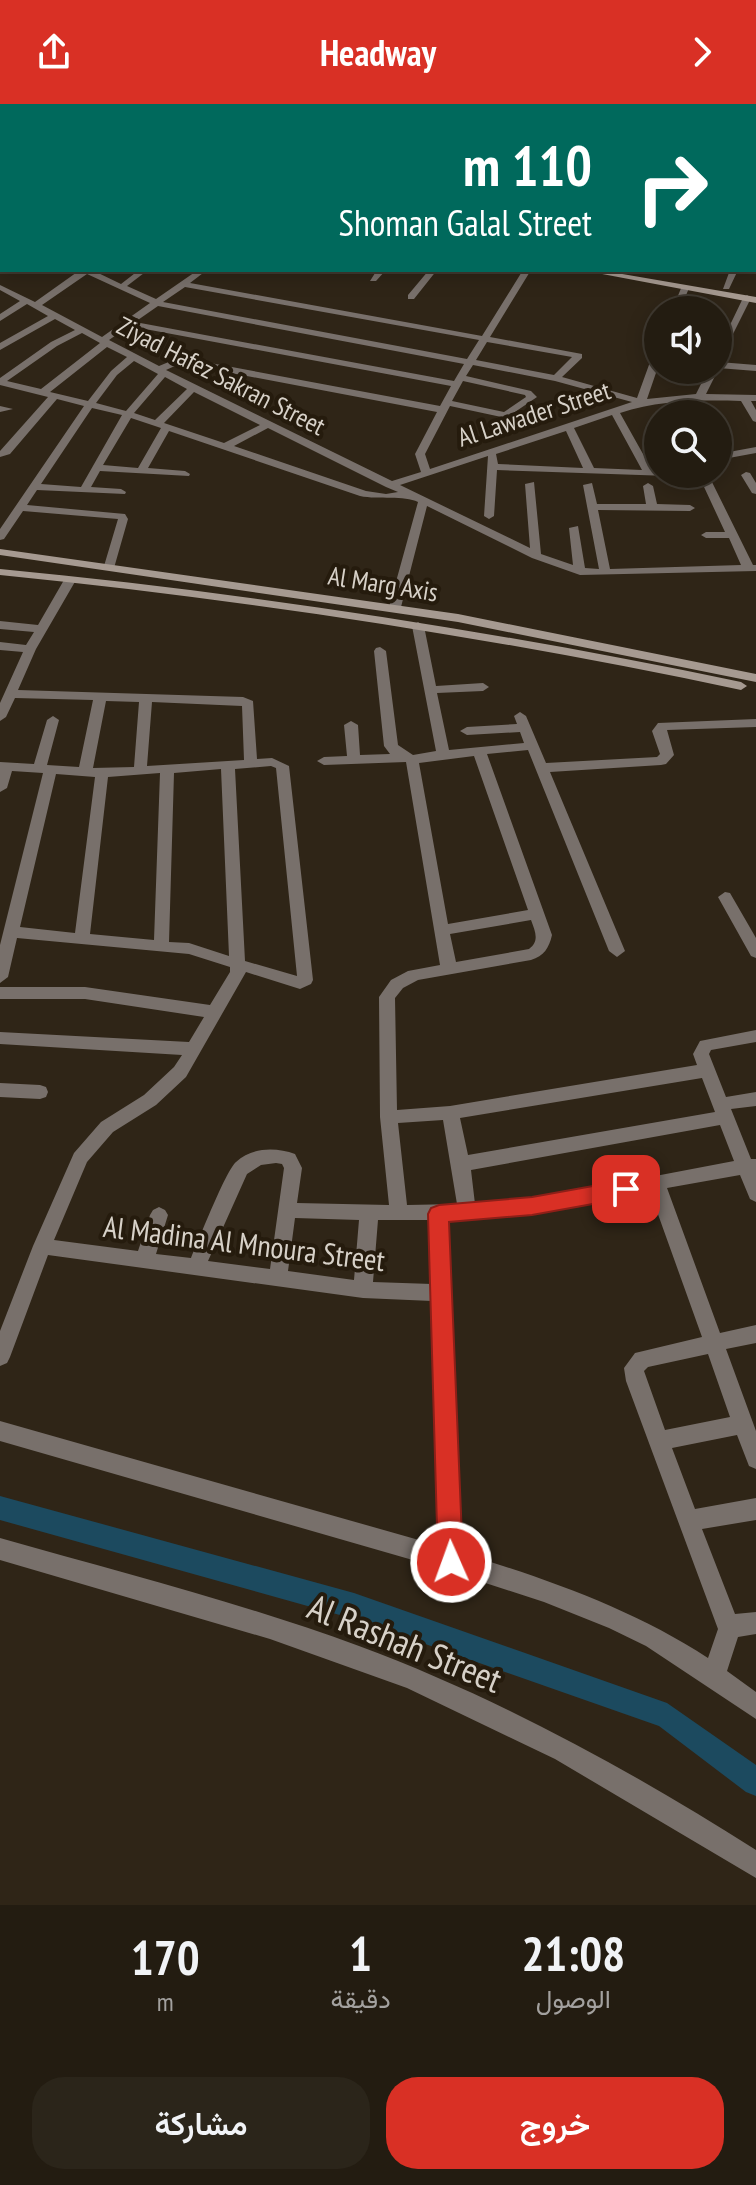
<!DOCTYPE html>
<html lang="ar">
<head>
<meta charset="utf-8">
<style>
  :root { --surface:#231c11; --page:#2b251a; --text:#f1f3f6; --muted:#a3a19f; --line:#403a31; --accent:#d93025 }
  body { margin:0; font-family:"PT Sans Narrow",Vazirmatn,sans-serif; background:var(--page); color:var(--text); direction:rtl; height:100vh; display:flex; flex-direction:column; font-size:30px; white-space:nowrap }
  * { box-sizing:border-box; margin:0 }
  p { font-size:26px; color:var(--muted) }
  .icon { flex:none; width:44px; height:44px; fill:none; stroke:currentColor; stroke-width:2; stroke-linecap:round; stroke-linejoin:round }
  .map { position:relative; height:1801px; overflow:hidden; direction:ltr }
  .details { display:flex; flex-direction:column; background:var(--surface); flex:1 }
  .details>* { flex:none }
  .banner { position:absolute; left:0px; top:0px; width:756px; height:168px; box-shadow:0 4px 20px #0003,0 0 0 2px var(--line); direction:rtl; background:#00695c; color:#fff; overflow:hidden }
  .buttons { position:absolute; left:644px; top:192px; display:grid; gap:16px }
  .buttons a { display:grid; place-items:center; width:88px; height:88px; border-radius:50%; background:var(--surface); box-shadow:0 4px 20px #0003,0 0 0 2px var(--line); font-size:40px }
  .pin { position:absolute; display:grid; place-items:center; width:68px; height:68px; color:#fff; margin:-34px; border-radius:16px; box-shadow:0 4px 12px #0006 }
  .me { position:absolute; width:88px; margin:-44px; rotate:358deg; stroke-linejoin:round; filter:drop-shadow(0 0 6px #0008) }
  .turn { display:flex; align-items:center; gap:28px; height:168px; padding:0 32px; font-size:36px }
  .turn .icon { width:104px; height:104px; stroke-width:2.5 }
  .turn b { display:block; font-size:56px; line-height:68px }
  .eta { display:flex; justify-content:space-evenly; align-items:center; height:136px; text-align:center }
  .eta b { font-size:48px; font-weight:600; line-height:56px }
  .action { display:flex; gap:16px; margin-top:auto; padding:16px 32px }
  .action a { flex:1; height:92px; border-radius:32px; background:var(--accent); color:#fff; font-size:32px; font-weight:600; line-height:92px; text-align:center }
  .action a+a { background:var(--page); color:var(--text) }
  header { display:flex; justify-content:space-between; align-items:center; height:104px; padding:0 32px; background:var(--accent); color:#fff; font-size:36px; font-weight:600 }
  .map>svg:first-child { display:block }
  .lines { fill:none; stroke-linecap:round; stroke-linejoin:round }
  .canal { fill:#1c4a5f; fill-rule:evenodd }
  .street { fill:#78706b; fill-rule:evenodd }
  .secondary { fill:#a69a91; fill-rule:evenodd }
  .route { fill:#d93025; stroke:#8d1f18; stroke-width:2 }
  .labels { text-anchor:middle; stroke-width:8; stroke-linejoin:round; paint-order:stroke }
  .far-street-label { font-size:26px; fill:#d7d1c8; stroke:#251b0d }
  .street-label { font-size:30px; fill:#d7d1c8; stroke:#251b0d }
  .near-street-label { font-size:36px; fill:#d7d1c8; stroke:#251b0d }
</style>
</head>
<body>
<header><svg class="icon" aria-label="forward" viewBox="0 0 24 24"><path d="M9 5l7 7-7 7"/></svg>Headway<svg class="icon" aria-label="share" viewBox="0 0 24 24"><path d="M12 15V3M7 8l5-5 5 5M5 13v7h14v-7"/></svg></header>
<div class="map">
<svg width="756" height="1801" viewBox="0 0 756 1801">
  <rect width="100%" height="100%" fill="#2f2517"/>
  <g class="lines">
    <path class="canal" d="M0 1392 354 1489 667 1599 756 1661V1692L746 1688 659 1622 354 1515 0 1416Z"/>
    <path class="street" d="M0 0H6L0 6Z
      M174 0H181L173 2Z
      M476 0H483L484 2H477Z
      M531 0H538L540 2H533Z
      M698 0H705L706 2H699Z
      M754 11H756V15H754Z
      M0 20H2V24H0Z
      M754 33H756V37H754Z
      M0 38H2L0 43Z
      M754 57H756V61H754Z
      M0 63H2V67H0Z
      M754 80H756L754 99Z
      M0 99H2L0 104Z
      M754 127H756V131H754Z
      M80 166H92L121 180 139 166H148L127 182 156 195 198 166H207L190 179 482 232 523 166H531L490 233 582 250V254L562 273 637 294 654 247 658 244V263L647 295 696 290 708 266H718L706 290 756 291V297H751L756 306V318L753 317 741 297C700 296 659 296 620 309L652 366 658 367V370H670L669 372 497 366 494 412 489 415 484 412 488 352 400 381 530 444 525 380 534 378 541 450 573 461 569 424 578 422 585 464 599 465 583 381 592 379 597 400H646L643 382 648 379 653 382 657 400 690 401 695 404 690 407 598 406 610 465 741 461 729 434H706L701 431 706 428H725L698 370H708L753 461H756V467L580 471 532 454 427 402 401 503 395 507 389 503 418 398C404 391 379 396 360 392L169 327 148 364 185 367 190 370 189 372 100 367 91 383 121 385 126 388 125 390 37 386 27 401 125 410 128 415 114 464 104 462 118 415 23 407 4 435 0 436V425L84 302 57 295 10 350 0 353V347L48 293 0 281V274L51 238 75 226 55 215 0 246V239L48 212 27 200 0 217V210L20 197 0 186V181L35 198ZM87 170 150 199 102 233 42 201ZM185 183 479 236 467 255 163 198ZM158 202 464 260 454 277 135 218ZM129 222 451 282 440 302 189 255H176L159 262 109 236ZM82 229 100 239 41 285 7 277 57 242ZM487 238 572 253 554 271 476 256ZM107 243 127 253 111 267 88 297 50 288ZM134 257 158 270 126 307 96 299 117 271ZM177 261H189L437 308 415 350 421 368 392 377 166 266ZM473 261 555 277 632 298 430 365 425 350 450 302 506 314 537 293 531 287 466 272ZM165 273 187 285 155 316 134 309ZM463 277 525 291 526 293 504 308 452 297ZM194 288 260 321 224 339 164 319ZM92 304 122 311 81 383 41 380ZM612 311 642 366 594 364 574 324ZM131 314 161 324 138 364 103 361ZM268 324 386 383 398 388 386 390 366 387 234 342ZM566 327 583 364 498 360 496 350Z
      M377 166H386L376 177H370Z
      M429 166H437L414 195H408V191Z
      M730 166H738L729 185H723Z
      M682 182 689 184 680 206H672Z
      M747 191 751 194 719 258 756 261V267L718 264V246L743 194Z
      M0 302 13 305 0 308Z
      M756 343V349L718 356V350Z
      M746 368 750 369 756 379V390L752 389 741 371Z
      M70 473 76 476 36 545 18 586 243 593 253 597 257 655 272 654 289 662 313 876 311 880 300 885 246 868 186 973 156 1001 113 1028 87 1058 54 1136 138 1147 150 1111 153 1106 159 1103 165 1106 168 1111 156 1150 191 1154C199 1136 225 1068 236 1058 252 1043 276 1043 295 1050L302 1064 297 1099 389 1101 380 1013 379 893 391 876 408 867 440 861 406 658 324 661 317 657 324 653 347 652 344 621 351 617 358 621 360 651 390 650 384 642 374 547 376 544 380 543 386 547 398 641 413 651 436 647 412 522 418 518 424 522 436 582 483 579 489 583 483 587 437 589 449 646 524 639 520 628 467 631 460 627 467 623 517 620 514 612 520 608 526 612 546 659 657 653 660 650 652 627 658 619 756 615V623L667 626 674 651 666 660 661 661 550 668 625 847 617 853 609 847 528 646 487 650 552 831C549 844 544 852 531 856L418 876 403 884 395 894 397 1006 450 1002 697 961 693 950 700 937 756 926V938L711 946 709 950 726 993 756 988V1002L731 1005 751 1055H756V1098L750 1095 740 1071 667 1084 720 1229 756 1221V1239L726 1245 756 1327V1365L749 1362 737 1331 672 1344 695 1405 756 1394V1416L702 1425 735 1510 756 1508V1530L738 1533 727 1567 756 1588V1615L646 1542 609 1524 544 1498 430 1461 0 1337V1317L440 1442 432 1197 363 1194 48 1151 10 1253 7 1259 0 1262V1227L33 1142 74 1049 101 1018 144 991 174 963 182 951 0 940V928L189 938 204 913 85 895H0V883H85L210 901 230 868V863L189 850 17 834 8 873 0 879V841L43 669 12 667 7 684 0 688V658L34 660 47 616 53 612 59 616 47 661 79 663 93 596 15 594 6 613 0 617V599L23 548 0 546V538L26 541 34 528 0 525V517L38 521 64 476ZM106 597 139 598 134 663 93 664ZM152 598 242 602 244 656 147 662ZM474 652 528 806 448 820 419 659ZM271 662 276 664 297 872 245 857 235 665ZM221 665 229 852 189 839 169 838 174 669ZM160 669 154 836 90 830 108 673ZM56 670 95 673 75 829 20 823ZM531 816C535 827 540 837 529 845L456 858 450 830ZM702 974 715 1008 468 1051 460 1014ZM443 1016 457 1100 407 1101 398 1019ZM720 1021 734 1057 561 1090 475 1100 471 1066ZM276 1059 282 1060 284 1064 270 1165 208 1157 247 1070 261 1061ZM650 1088 702 1233 635 1249 624 1264 626 1277 718 1525 708 1554C633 1505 547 1475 462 1449L448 1116 533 1110ZM295 1114 359 1116 354 1176 288 1167ZM378 1116H430L432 1180 373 1178ZM708 1250 730 1313 665 1326 644 1267 648 1263Z
      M725 788 730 789 756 834V854L751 852 718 793Z
      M0 979 40 981 46 983 48 988 46 993 40 995 0 993Z
      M0 1434C120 1468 242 1499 359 1542 499 1594 630 1666 756 1746V1774L555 1655 407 1584 270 1535 0 1456Z"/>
    <path class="secondary" d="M0 58H2V63H0Z
      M581 166H599L756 193V199Z
      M0 445 458 510 756 570V578L458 518 0 451Z
      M0 465C249 489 496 527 741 578L747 582 741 586C496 534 249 496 0 471Z"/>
  </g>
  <path class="route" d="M626 1076 633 1079 636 1085 633 1091 626 1094 532 1111 449 1118 463 1458 459 1466 451 1470 442 1466 438 1458 428 1110 431 1104 439 1101 532 1093Z"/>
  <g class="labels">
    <g class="far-street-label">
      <text transform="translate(221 272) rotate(27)" y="9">Ziyad Hafez Sakran Street</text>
      <text transform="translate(534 310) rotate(-18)" y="9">Al Lawader Street</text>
      <text transform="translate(383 480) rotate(9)" y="9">Al Marg Axis</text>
    </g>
    <g class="street-label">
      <text transform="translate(244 1140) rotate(7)" y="10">Al Madina Al Mnoura Street</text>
    </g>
    <g class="near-street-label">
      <text transform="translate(405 1539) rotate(22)" y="13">Al Rashah Street</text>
    </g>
  </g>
</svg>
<div class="buttons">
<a><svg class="icon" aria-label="sound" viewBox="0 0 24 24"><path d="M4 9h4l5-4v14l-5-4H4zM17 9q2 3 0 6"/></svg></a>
<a><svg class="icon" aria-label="search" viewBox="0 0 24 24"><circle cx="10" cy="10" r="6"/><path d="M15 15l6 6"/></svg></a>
</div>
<div class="pin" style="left:626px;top:1085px;background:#d93025"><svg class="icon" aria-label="arrive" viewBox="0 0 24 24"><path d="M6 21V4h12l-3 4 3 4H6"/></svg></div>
<svg class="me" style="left:451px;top:1458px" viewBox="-20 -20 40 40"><circle r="17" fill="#d93025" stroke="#fff" stroke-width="3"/><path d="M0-11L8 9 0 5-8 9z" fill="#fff"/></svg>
<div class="banner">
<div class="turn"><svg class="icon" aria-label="right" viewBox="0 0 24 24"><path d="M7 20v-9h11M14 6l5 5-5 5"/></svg><div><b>110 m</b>Shoman Galal Street</div></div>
</div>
</div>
<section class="details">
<div class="eta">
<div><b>21:08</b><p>الوصول</p></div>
<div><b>1</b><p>دقيقة</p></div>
<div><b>170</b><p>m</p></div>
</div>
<div class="action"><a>خروج</a><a>مشاركة</a></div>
</section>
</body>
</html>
